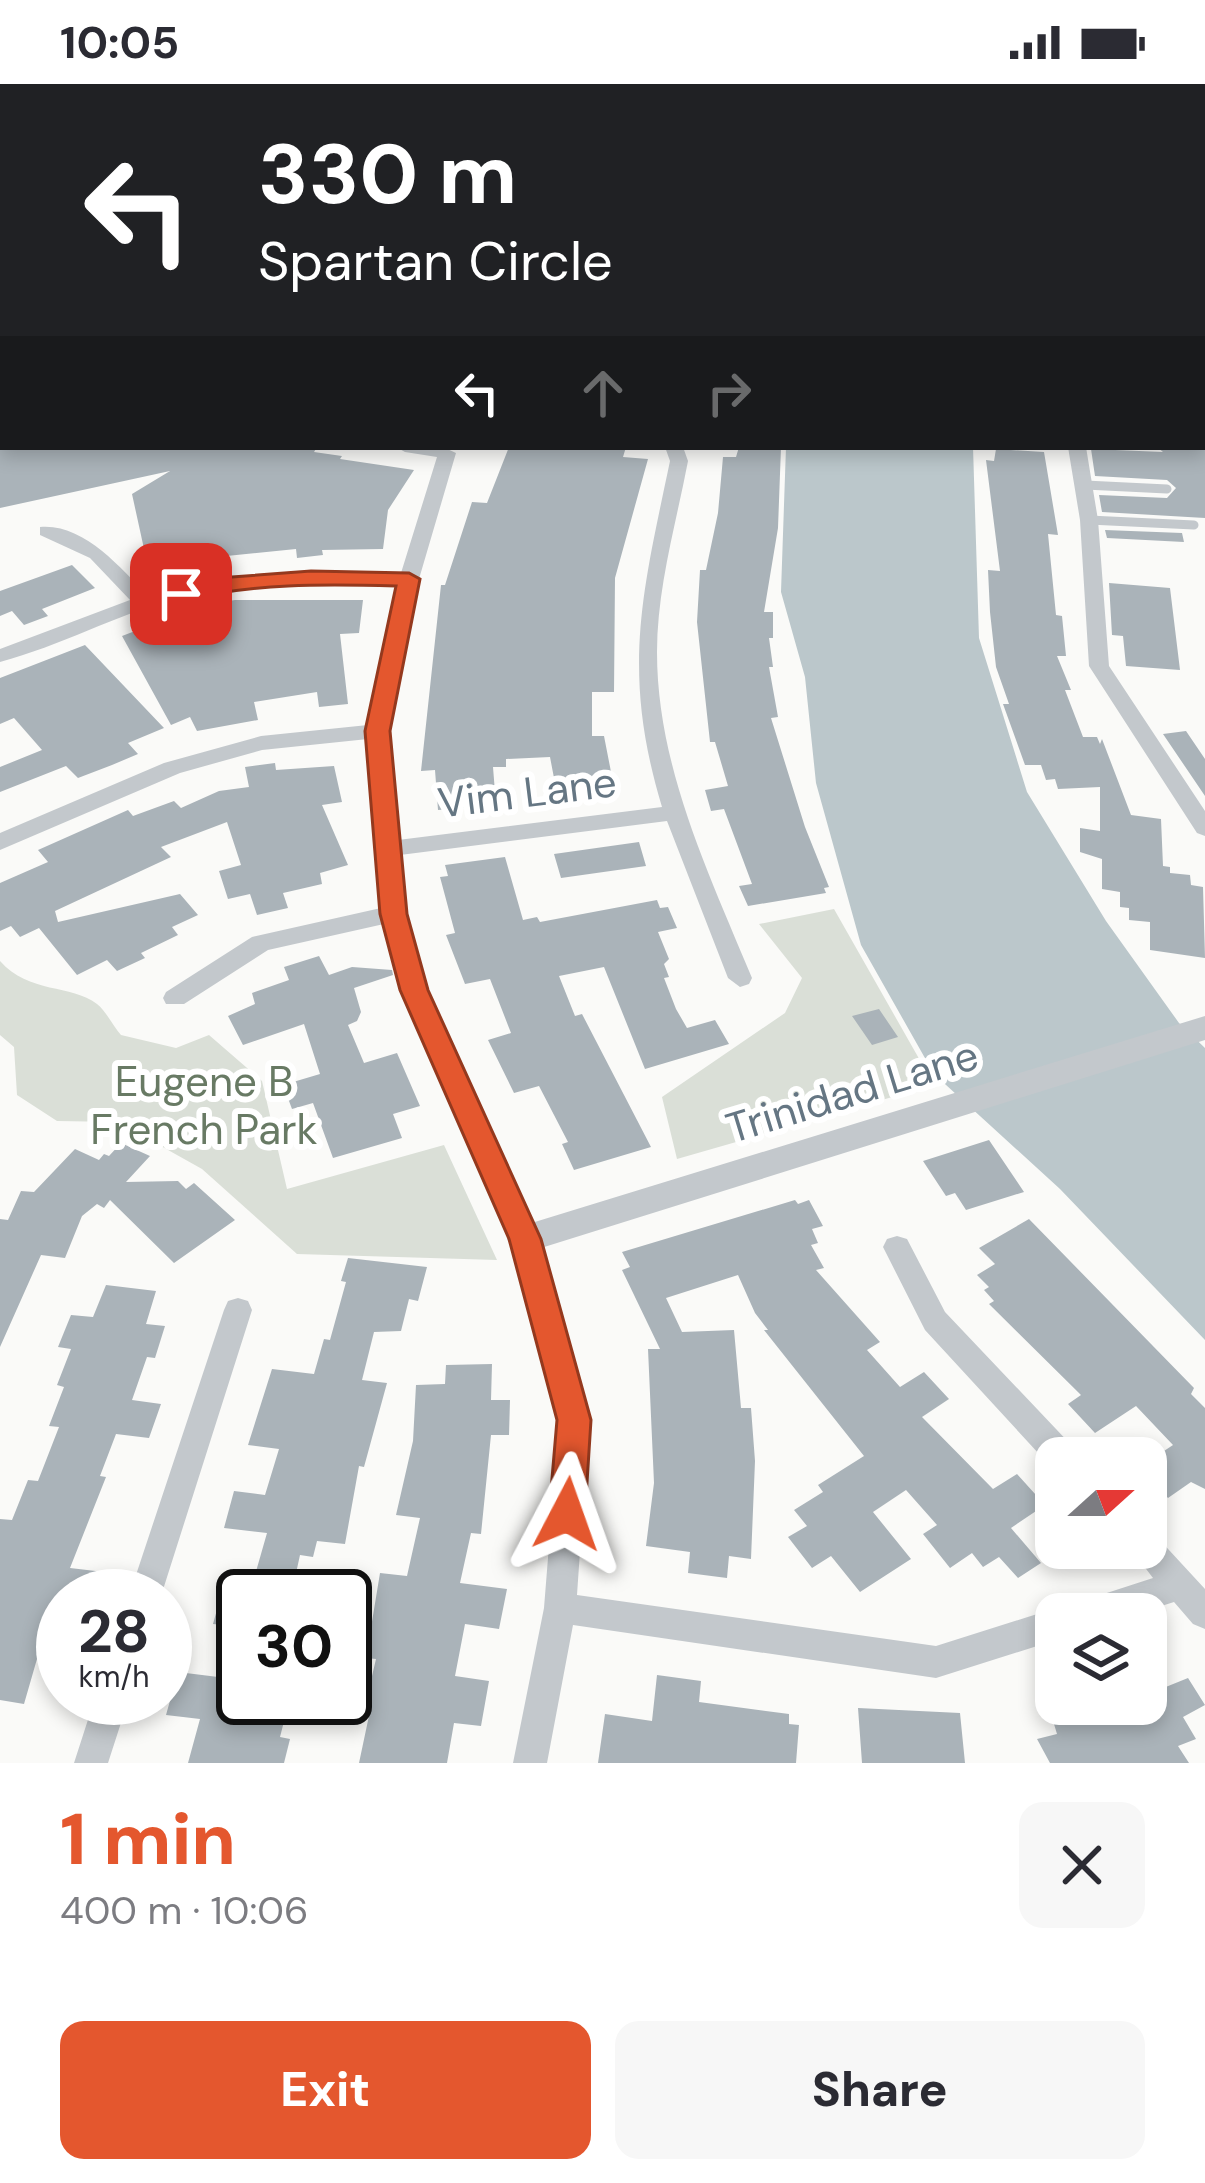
<!DOCTYPE html>
<html lang="en">
<head>
<meta charset="utf-8">
<style>
  :root { --surface:#fff; --page:#f7f7f7; --text:#2b2b33; --muted:#7c7c81; --accent:#e4572e }
  body { margin:0; font-family:"DM Sans",sans-serif; background:var(--page); color:var(--text); height:100vh; display:flex; flex-direction:column; font-size:45px; white-space:nowrap }
  * { box-sizing:border-box; margin:0 }
  p { font-size:39px; color:var(--muted) }
  .icon { flex:none; width:66px; height:66px; fill:none; stroke:currentColor; stroke-width:2; stroke-linecap:round; stroke-linejoin:round }
  .map { position:relative; height:1679px; overflow:hidden }
  .sheet { display:flex; flex-direction:column; background:var(--surface); flex:1 }
  .sheet>* { flex:none }
  .top-card { position:absolute; left:0px; top:0px; width:1206px; height:366px; box-shadow:0 6px 18px #0003; background:#202124; color:#fff; overflow:hidden }
  .needle { width:78px; rotate:69deg }
  .controls { position:absolute; left:1035px; top:1353px; display:grid; gap:24px }
  .controls a { display:grid; place-items:center; width:132px; height:132px; border-radius:24px; background:var(--surface); box-shadow:0 6px 18px #0003; font-size:60px }
  .speed { position:absolute; left:36px; top:1485px; display:flex; gap:24px; font-size:60px; font-weight:700; text-align:center }
  .speed>* { display:grid; place-content:center; width:156px; height:156px; border-radius:50%; background:var(--surface); box-shadow:0 6px 18px #0003; line-height:1 }
  .speed small { font-size:30px; font-weight:400 }
  .speed .limit { border:6px solid #111; border-radius:18px; background:#fff; color:#111 }
  .pin { position:absolute; display:grid; place-items:center; width:102px; height:102px; color:#fff; margin:-51px; border-radius:24px; box-shadow:0 6px 18px #0006 }
  .me { position:absolute; width:132px; margin:-66px; rotate:4deg; stroke-linejoin:round; filter:drop-shadow(0 0 9px #0008) }
  .turn { display:flex; align-items:center; gap:42px; height:252px; padding:0 60px; font-size:54px }
  .turn .icon { width:156px; height:156px; stroke-width:2.5 }
  .turn b { display:block; font-size:84px; line-height:102px }
  .lanes { display:flex; align-items:center; height:114px; padding:0 60px; background:#0003; justify-content:center; gap:60px; direction:ltr }
  .lanes .off { opacity:.35 }
  .round { display:grid; place-items:center; flex:none; width:126px; height:126px; border-radius:24px; background:var(--page) }
  .headline { display:flex; align-items:center; justify-content:space-between; height:204px; padding:0 60px }
  h1 { font-size:72px; font-weight:800; line-height:90px; color:var(--accent) }
  .button { display:flex; gap:24px; margin-top:auto; padding:24px 60px }
  .button a { flex:1; height:138px; border-radius:24px; background:var(--accent); color:#fff; font-size:48px; font-weight:800; line-height:138px; text-align:center }
  .button a+a { background:var(--page); color:var(--text) }
  .status { display:flex; justify-content:space-between; align-items:center; height:84px; padding:0 60px; background:var(--surface); direction:ltr }
  .status svg { height:33px; fill:currentColor }
  .map>svg:first-child { display:block }
  .green { fill:#dadfd7 }
  .water { fill:#bbc7cb }
  .lines { fill:none; stroke-linecap:round; stroke-linejoin:round }
  .stream { stroke:#bbc7cb; stroke-width:4.5 }
  .building { fill:#aab3b9 }
  .service { stroke:#c3c8cc; stroke-width:9 }
  .minor { fill:#c3c8cc; fill-rule:evenodd }
  .tertiary { fill:#c3c8cc; fill-rule:evenodd }
  .route { fill:#e4572e; stroke:#94391e; stroke-width:3 }
  .labels { text-anchor:middle; stroke-width:12; stroke-linejoin:round; paint-order:stroke }
  .street-label { font-size:42px; fill:#657683; stroke:#fff }
  .park-label { font-size:42px; fill:#687a64; stroke:#fff }
</style>
</head>
<body>
<div class="status"><b>10:05</b><svg viewBox="0 0 49 12"><path d="M0 12V9h3v3zM5 12V6h3v6zM10 12V3h3v9zM15 12V0h3v12zM26 1h20v11H26zM47 4h2v5h-2z"/></svg></div>
<div class="map">
<svg width="1205" height="1679" viewBox="0 0 1205 1679">
  <rect width="100%" height="100%" fill="#fafaf8"/>
  <path class="green" d="M834 825 934 1001 677 1075 662 1013 785 929 802 894 759 840Z
    M0 877C29 910 71 900 97 920 106 927 113 942 121 951L176 964 209 951 262 997 287 1105 444 1061 497 1176 297 1170 202 1085 118 1038 57 1037 17 1011 14 963 0 951Z"/>
  <path class="water" d="M786 363H973L979 554 1027 708 1106 837 1179 939 1205 964V1256L1060 1105 934 990 861 861 816 699 805 593 781 508Z"/>
  <g class="lines">
    <path class="stream" d="M828 0 843 3"/>
  </g>
  <path class="building" d="M0 363H317L314 368 342 372 340 375 414 386 388 426 383 465 322 466 323 471 297 474 296 465 207 474 208 478 158 485 156 476 146 474 132 410 170 387 0 424Z
    M509 363H626L623 373 648 375 615 494 614 608H592V652H604L612 693 597 695V713L558 715 550 673 506 675V683H493L496 721 438 726 435 686 421 687 441 501H445L472 418 487 419Z
    M739 363H781L778 444 764 528H773V554H769L773 583H769L778 633 771 634 805 743 829 803 824 804 826 809 748 822 739 802 752 800 724 725 711 727 705 706 728 702 715 658H710L697 538 700 486H706L718 429 723 373H736Z
    M1157 363H1205V434L1102 428 1099 411 1167 414 1176 404 1167 396 1095 392 1091 365 1163 368Z
    M996 365 1044 368 1058 451 1048 450 1056 531 1062 532 1066 572H1057L1071 606H1065L1083 653H1097L1100 660 1102 655 1131 731 1161 735 1163 782 1170 783V789L1190 791 1191 801 1203 803 1205 874 1150 866V838L1129 836V824L1120 823V808L1102 805V775L1080 768V744L1100 747V703L1058 705 1055 695 1046 696 1041 681H1025L1003 620H1009L996 583 990 528 988 486 1000 487 986 376 994 377Z
    M1105 446 1182 449 1184 458 1107 454Z
    M72 481 95 504 42 525 48 532 24 541 12 527 0 532V507Z
    M1109 499 1170 504 1180 586 1126 582 1123 552 1112 551Z
    M235 516H363L359 549 340 550 348 620 319 623 317 608 254 618 258 636 197 647 190 633 171 641 122 552 156 539 218 533 216 519Z
    M85 561 164 644 128 659 138 670 112 681 78 694 66 682 0 708V683L42 666 14 634 0 640V594Z
    M1186 647 1205 675V712L1163 650Z
    M275 679 276 686 334 682 342 718 322 721 348 781 320 789 322 800 283 809 288 824 257 831 250 810 228 815 219 787 241 781 227 738 161 763 171 773 55 827 58 838 180 810 198 831 172 843 178 851 141 869 145 874 117 887 107 876 77 891 39 844 20 853 11 842 0 847V799L48 778 38 766 128 726 133 732 174 717 181 724 219 707 249 703 245 683Z
    M639 758 646 782 561 794 554 770Z
    M505 773 523 836 537 833 540 838 657 816 660 824 668 823 677 844 658 848 669 875 664 880 669 893 664 894 676 925 687 944 715 936 729 960 645 985 604 883 559 892 575 932 582 930 651 1063 574 1086 562 1060 568 1058 539 1002 514 1009 488 956 511 949 490 895 465 900 446 851 455 849 440 793 448 792 445 781Z
    M319 872 329 891 352 883 392 886 393 891 354 904 361 928 357 937 348 941 364 979 397 969 420 1022 393 1030 402 1054 333 1074 313 1019 292 1025 283 1001 320 990 304 940 243 961 228 932 255 920 252 909 289 896 284 883Z
    M879 925 898 953 872 961 852 932Z
    M989 1056 1024 1108 966 1126 955 1109 946 1112 923 1077Z
    M121 1059 150 1072 126 1098 178 1097 186 1105 194 1099 235 1136 174 1179 110 1116 104 1124 97 1120 82 1132 65 1174 41 1171 0 1263V1135L8 1136 21 1107 34 1108 75 1065 99 1076 104 1070 109 1072Z
    M795 1116 798 1120 809 1116 823 1142 812 1145 818 1159 811 1161 824 1184 816 1186 880 1258 867 1266 900 1303 924 1288 949 1315 922 1333 993 1405 1017 1390 1045 1421 1011 1444 1041 1479 1018 1494 999 1473 983 1483 972 1469 950 1484 923 1450 937 1441 906 1406 873 1428 911 1475 860 1508 831 1472 812 1484 788 1453 807 1442 794 1426 823 1408 818 1401 864 1372 764 1246H768L755 1229 738 1191 666 1214 682 1248 734 1246 741 1324H751L755 1377 751 1475 729 1472 727 1494 688 1489 690 1468 646 1462 654 1399 648 1265H660L622 1186 630 1183 622 1168Z
    M1029 1135 1194 1304 1191 1310 1205 1324V1405L1191 1398 1168 1414 1146 1391V1379L1173 1361 1136 1322 1095 1349 1068 1320 1081 1311 989 1220 994 1217 984 1206 989 1203 977 1191 995 1180 979 1164Z
    M348 1174 427 1183 418 1217 409 1215 401 1247 374 1248 362 1296 387 1299 364 1383 359 1382 345 1460 317 1457 313 1473 300 1471 291 1512H249L267 1449 224 1444 234 1407 265 1411 279 1365 248 1361 272 1285 314 1290 324 1255 330 1256 346 1198 341 1197Z
    M106 1201 156 1207 146 1240 165 1242 155 1274 147 1273 132 1316 161 1320 149 1354 116 1350 100 1392 106 1393 70 1484 104 1488 96 1512H63V1524L52 1523 24 1620 0 1616V1435L12 1436 28 1396 38 1397 59 1343 49 1342 64 1303 57 1301 71 1265 58 1263 71 1231 93 1233Z
    M492 1280 491 1316H510L509 1351H491L481 1450 471 1449 460 1499 507 1505 499 1545 465 1540 455 1592 489 1597 481 1642 454 1639 447 1679H359L370 1627 364 1626 376 1575 366 1574 380 1489 407 1492 420 1434 396 1431 413 1357 416 1301 445 1300 446 1281Z
    M225 1497 243 1499V1614H290L280 1653 290 1655 284 1679H188L200 1635 166 1631 178 1588 218 1593 232 1542 213 1540Z
    M657 1591 701 1597 699 1618 789 1630V1640L799 1641 796 1679H598L605 1630 652 1637Z
    M1188 1594 1205 1621 1183 1633 1196 1655 1178 1662 1189 1679H1050L1037 1655 1057 1650 1051 1630 1086 1620H1146V1611Z
    M858 1624 960 1629 965 1679H862Z"/>
  <g class="lines">
    <path class="service" d="M1085 401 1167 405
      M1089 436 1194 441"/>
    <path class="minor" d="M155 0H170L153 3Z
      M1033 0H1049L1052 3H1036Z
      M1203 159H1205V169H1203Z
      M0 193 3 194V204L0 203Z
      M1205 204V214L1203 215V205Z
      M1205 228V238L1203 239V229Z
      M0 300 3 301V311L0 310Z
      M396 363H443L456 369 419 495 389 647 398 756 662 723C621 587 642 511 670 377L665 363H683L688 377C676 440 657 504 657 568 657 683 709 790 752 894L749 900 740 903 728 894 667 737 400 771 405 830 426 906 539 1155 589 1336 577 1511 936 1562 1056 1524 1068 1530H1056V1556L936 1594 573 1541 547 1679H513L544 1524 559 1336 511 1155 402 906 384 840 268 866 184 920H166L163 914 166 908 252 853 381 824 368 655 262 666 180 689 0 766V749L164 679 261 652 368 641 398 501C324 500 247 496 175 515 116 531 60 562 0 578V565L130 516 90 474 40 451V443C83 439 120 483 147 511L245 492 401 489 437 373 405 368Z
      M1068 363H1086L1098 436 1109 582 1205 727V752L1197 749 1089 582 1080 436Z
      M897 1152 907 1155 945 1228 1074 1364 1078 1374H1056V1385L1052 1384 925 1246 883 1163 887 1155Z
      M238 1214 248 1217 252 1226 161 1512H129L224 1226 228 1217Z
      M1146 1448 1157 1453 1205 1505V1545L1193 1540 1174 1518 1136 1530H1072L1076 1519 1153 1494 1130 1464H1146Z
      M95 1614H129L108 1679H74Z"/>
    <path class="tertiary" d="M569 0H598L600 3H571Z
      M1203 113H1205V125H1203Z
      M1205 932V956L525 1169 513 1165 507 1155 513 1145 525 1141Z"/>
  </g>
  <path class="route" d="M311 487 409 489 420 495 390 647 407 830 428 906 541 1155 591 1336 585 1430 580 1441 567 1446 554 1441 549 1430 557 1336 509 1155 400 906 380 830 365 647 396 502C324 500 252 499 181 517L170 510 218 494Z"/>
  <g class="labels">
    <g class="street-label">
      <text transform="translate(527 708) rotate(-7)" y="15">Vim Lane</text>
      <text transform="translate(852 1007) rotate(-17)" y="15">Trinidad Lane</text>
    </g>
    <g class="park-label">
      <text x="204" y="1012">Eugene B<tspan x="204" dy="48">French Park</tspan></text>
    </g>
  </g>
</svg>
<div class="controls">
<a><svg class="needle" viewBox="-14 -14 28 28"><path d="M0-13l5 13h-10z" fill="#e53935"/><path d="M0 13l5-13h-10z" fill="#7c7c81"/></svg></a>
<a><svg class="icon" aria-label="layers" viewBox="0 0 24 24"><path d="M12 4l9 5-9 5-9-5zM3 14l9 5 9-5"/></svg></a>
</div>
<div class="speed"><div>28<small>km/h</small></div><div class="limit">30</div></div>
<div class="pin" style="left:181px;top:510px;background:#d93025"><svg class="icon" aria-label="arrive" viewBox="0 0 24 24"><path d="M6 21V4h12l-3 4 3 4H6"/></svg></div>
<svg class="me" style="left:567px;top:1430px" viewBox="-20 -20 40 40"><path d="M0-17L14 15 0 8-14 15z" fill="#e4572e" stroke="#fff" stroke-width="4"/></svg>
<div class="top-card">
<div class="turn"><svg class="icon" aria-label="left" viewBox="0 0 24 24"><path d="M17 20v-9H6M10 6l-5 5 5 5"/></svg><div><b>330 m</b>Spartan Circle</div></div>
<div class="lanes"><svg class="icon" aria-label="left" viewBox="0 0 24 24"><path d="M17 20v-9H6M10 6l-5 5 5 5"/></svg><svg class="icon off" aria-label="ahead" viewBox="0 0 24 24"><path d="M12 20V5M6 11l6-6 6 6"/></svg><svg class="icon off" aria-label="right" viewBox="0 0 24 24"><path d="M7 20v-9h11M14 6l5 5-5 5"/></svg></div>
</div>
</div>
<section class="sheet">
<div class="headline"><div><h1>1 min</h1><p>400 m · 10:06</p></div><a class="round"><svg class="icon" aria-label="close" viewBox="0 0 24 24"><path d="M6 6l12 12M18 6L6 18"/></svg></a></div>
<div class="button"><a>Exit</a><a>Share</a></div>
</section>
</body>
</html>
